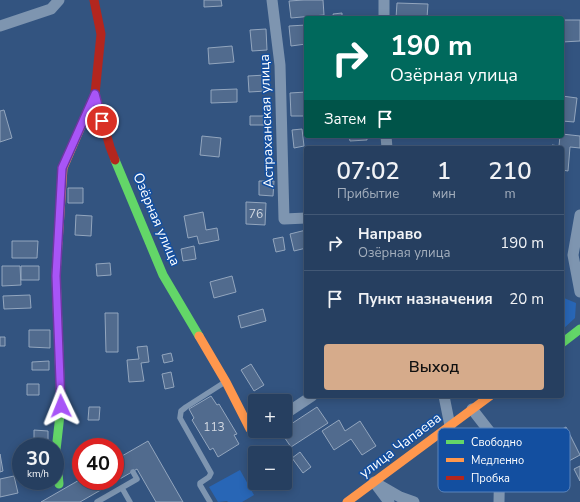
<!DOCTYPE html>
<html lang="ru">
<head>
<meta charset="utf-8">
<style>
  :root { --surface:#263f60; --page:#324a69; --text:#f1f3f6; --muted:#a4afbd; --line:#425875; --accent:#d6ab8b }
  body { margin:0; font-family:"Nunito Sans",sans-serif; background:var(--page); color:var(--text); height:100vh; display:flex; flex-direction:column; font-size:15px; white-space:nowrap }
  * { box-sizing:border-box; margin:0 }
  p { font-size:13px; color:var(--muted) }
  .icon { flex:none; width:22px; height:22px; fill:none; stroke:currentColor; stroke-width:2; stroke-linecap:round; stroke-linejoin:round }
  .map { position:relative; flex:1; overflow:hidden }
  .sheet { position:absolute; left:304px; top:146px; width:260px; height:252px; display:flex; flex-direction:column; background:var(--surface); border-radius:4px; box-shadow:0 2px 10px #0003,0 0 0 1px var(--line) }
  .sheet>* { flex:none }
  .top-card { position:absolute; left:304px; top:16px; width:260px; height:122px; border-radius:4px; box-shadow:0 2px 10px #0003,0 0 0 1px var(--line); background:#00695c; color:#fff; overflow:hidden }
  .controls { position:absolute; left:248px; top:394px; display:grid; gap:8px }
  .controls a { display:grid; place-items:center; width:44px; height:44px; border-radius:4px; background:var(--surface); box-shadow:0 2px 10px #0003,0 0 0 1px var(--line); font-size:20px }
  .speed { position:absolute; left:12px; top:438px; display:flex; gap:8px; font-size:20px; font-weight:700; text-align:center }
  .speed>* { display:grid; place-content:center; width:52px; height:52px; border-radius:50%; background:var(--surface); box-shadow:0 2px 10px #0003,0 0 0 1px var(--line); line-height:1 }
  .speed small { font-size:10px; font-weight:400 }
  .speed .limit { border:6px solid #d22; background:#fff; color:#111 }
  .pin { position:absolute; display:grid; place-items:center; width:34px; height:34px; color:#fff; margin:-17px; border:2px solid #fff; border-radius:50%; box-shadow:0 1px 4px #0007 }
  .me { position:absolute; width:44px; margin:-22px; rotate:358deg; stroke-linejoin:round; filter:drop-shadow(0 0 3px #0008) }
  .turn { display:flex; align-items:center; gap:14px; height:84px; padding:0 20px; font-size:18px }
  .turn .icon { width:52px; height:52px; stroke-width:2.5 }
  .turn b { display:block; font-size:28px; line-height:34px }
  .then { display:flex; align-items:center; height:38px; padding:0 20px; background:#0003; gap:8px; font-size:15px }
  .eta { display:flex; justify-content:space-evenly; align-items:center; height:68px; text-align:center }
  .eta b { font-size:24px; font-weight:600; line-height:28px }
  .action { display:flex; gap:8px; margin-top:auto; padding:8px 20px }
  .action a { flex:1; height:46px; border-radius:4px; background:var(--accent); color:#111; font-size:16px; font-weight:600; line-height:46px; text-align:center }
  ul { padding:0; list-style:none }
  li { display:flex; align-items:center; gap:12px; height:56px; padding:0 20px; border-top:1px solid var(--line) }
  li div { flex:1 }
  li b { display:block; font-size:15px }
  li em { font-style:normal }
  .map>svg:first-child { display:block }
  .green { fill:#2866b6 }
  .building { fill:#516b8e; stroke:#93a6be }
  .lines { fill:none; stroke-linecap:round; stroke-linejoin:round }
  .lane { stroke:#7e95b0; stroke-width:5.5 }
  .street { stroke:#7e95b0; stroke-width:11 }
  .fast { stroke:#63d668; stroke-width:9 }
  .slow { stroke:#ff974d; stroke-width:9 }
  .jam { stroke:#b3261e; stroke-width:9 }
  .route-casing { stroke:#6d37a1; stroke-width:10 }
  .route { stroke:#a855f7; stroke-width:7 }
  .labels { text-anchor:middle; stroke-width:3; stroke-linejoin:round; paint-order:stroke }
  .number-label { font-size:12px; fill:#d4dae3 }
  .street-label { font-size:14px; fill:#fff; stroke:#134fa0 }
  .key { fill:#134fa0; stroke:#5a84bc; stroke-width:1 }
  .key-label { font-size:11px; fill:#fff }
</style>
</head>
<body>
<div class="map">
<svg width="580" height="502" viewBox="0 0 580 502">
  <rect width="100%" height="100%" fill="#335480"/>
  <path class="green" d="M564 298 576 303 575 318 562 330V304Z
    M240 470 254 495 242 502H228L227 501 218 502 209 487Z"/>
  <path class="building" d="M204 0H221L222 6 204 7Z
    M304 0H323L324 15 291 18 289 1Z
    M397 3 428 4 427 18H396Z
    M342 13V18H334L333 14Z
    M562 20H580V41L562 42Z
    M306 25V44L291 46 289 26Z
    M266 29 267 50 252 51 250 30Z
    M232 46 234 62 209 64 208 48Z
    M266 75 267 91 249 92 248 76Z
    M237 89V102L211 103V90Z
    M306 92V116H291L290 93Z
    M562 96 577 98 574 122 562 121Z
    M4 110 12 138 0 142V111Z
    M250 116H266V125H250Z
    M302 129 304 146 294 148 292 130Z
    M562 134 580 136V148L570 147 568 171 562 170V148H552V145L559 146 560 136H562Z
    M202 136 221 138 219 157 200 155Z
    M349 136H367V140L350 141Z
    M259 181H274L273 196 259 195Z
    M68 188H83V203H68Z
    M246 202 266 203 265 225 246 224Z
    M203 212 206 230 217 228 219 240 199 244 197 236 188 238 184 216Z
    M76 215 92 216 91 236 75 235Z
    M306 230V248L294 251 290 234Z
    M283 237 285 250 276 252 273 239Z
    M12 241H38L37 258H12Z
    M194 246 196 259 183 261 181 249Z
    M110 263 111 275 97 276 96 264Z
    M2 266H20L21 285 2 286Z
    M21 266H39V280H21Z
    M232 276 236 292 214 298 210 282Z
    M30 295 31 308 4 309 3 296Z
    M263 309 266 321 241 328 238 316Z
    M105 313H118V352H106Z
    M29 330H50V348L29 347Z
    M0 337H5V346H0Z
    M147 346 149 362 141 363 144 381 129 382 127 360 139 359 137 347Z
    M171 353 173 361 164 363 162 355Z
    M49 361V370H32V362Z
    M251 364 264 385 254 391 241 370Z
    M171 372 174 387 165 389 162 374Z
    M27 384H39V395H27Z
    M211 396 217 405 219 404 237 434 234 435 239 444 218 457 213 448 210 450 192 420 194 418 189 409Z
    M89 407H100L99 420H88Z
    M317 407 328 423 291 447 280 431H285V428Z
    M339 420 345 431 360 421 376 446 362 455 351 439 334 450 322 431Z
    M566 427 580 455 556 468 541 440Z
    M34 430 48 431V440L34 439Z
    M148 441 183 502H156L137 469 80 502H41L81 479V481H115V460Z
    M300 452 311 467 303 473 292 458Z
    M0 454 3 471 0 472Z
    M580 466V481L574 469Z
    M14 476 18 493 0 497V479Z"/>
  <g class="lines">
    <path class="lane" d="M122 488 130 502
      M97 502 137 479 133 472
      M210 502 200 485V483L209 477 211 473 180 418 181 411 186 407 225 382"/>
    <path class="street" d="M272 0 280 65 284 219 306 218
      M384 18V0
      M0 26 51 9 59 0
      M386 136 387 148
      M580 215 573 255 580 292
      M444 396 450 426
      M472 409 500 445 499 502
      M285 414 312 396
      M374 482 400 497 414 502
      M377 486 389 502"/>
    <path class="fast" d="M115 160 163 275 199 336
      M58 243 56 275 61 406 56 450 59 484
      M562 343 580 329"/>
    <path class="slow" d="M58 243 63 168 95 94
      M199 336 226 382 250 429 255 430
      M347 502 490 396"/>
    <path class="jam" d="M94 0 101 34 95 94 110 147 115 160"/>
  </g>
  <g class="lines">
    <defs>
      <path id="route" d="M61 406 56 276 62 168 95 94 102 121"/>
    </defs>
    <use href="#route" class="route-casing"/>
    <use href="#route" class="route"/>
  </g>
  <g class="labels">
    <g class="number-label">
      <text x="256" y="218">76</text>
      <text x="214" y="431">113</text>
    </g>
    <g class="street-label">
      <text transform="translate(266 121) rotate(-92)" y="5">Астраханская улица</text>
      <text transform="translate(157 219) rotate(67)" y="5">Озёрная улица</text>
      <text transform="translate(400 445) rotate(-37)" y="5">улица Чапаева</text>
    </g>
  </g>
  <rect x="438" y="428" width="132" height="64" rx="6" class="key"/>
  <rect x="446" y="440" width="18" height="4" fill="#63d668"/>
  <rect x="446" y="458" width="18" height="4" fill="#ff974d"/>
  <rect x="446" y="476" width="18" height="4" fill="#b3261e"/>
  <g class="key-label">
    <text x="471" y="446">Свободно</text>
    <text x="471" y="464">Медленно</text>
    <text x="471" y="482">Пробка</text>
  </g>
</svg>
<div class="controls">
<a>+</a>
<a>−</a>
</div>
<div class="speed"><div>30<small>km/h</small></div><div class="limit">40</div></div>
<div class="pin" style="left:102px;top:121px;background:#d93025"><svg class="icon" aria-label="arrive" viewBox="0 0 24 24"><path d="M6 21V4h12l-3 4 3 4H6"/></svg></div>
<svg class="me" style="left:61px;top:406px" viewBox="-20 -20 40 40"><path d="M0-17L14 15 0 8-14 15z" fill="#a855f7" stroke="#fff" stroke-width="4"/></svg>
<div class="top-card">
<div class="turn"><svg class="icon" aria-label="right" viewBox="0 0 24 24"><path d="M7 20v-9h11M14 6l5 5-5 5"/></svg><div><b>190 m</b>Озёрная улица</div></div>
<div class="then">Затем<svg class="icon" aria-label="arrive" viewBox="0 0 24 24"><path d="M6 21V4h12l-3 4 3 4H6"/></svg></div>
</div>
<section class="sheet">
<div class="eta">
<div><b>07:02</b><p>Прибытие</p></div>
<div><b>1</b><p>мин</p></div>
<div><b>210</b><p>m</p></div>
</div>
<ul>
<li><svg class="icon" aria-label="right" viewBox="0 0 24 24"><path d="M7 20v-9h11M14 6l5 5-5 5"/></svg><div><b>Направо</b><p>Озёрная улица</p></div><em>190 m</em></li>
<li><svg class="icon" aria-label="arrive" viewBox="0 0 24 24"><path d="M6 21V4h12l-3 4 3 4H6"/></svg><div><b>Пункт назначения</b></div><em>20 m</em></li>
</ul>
<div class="action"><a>Выход</a></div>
</section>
</div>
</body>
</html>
